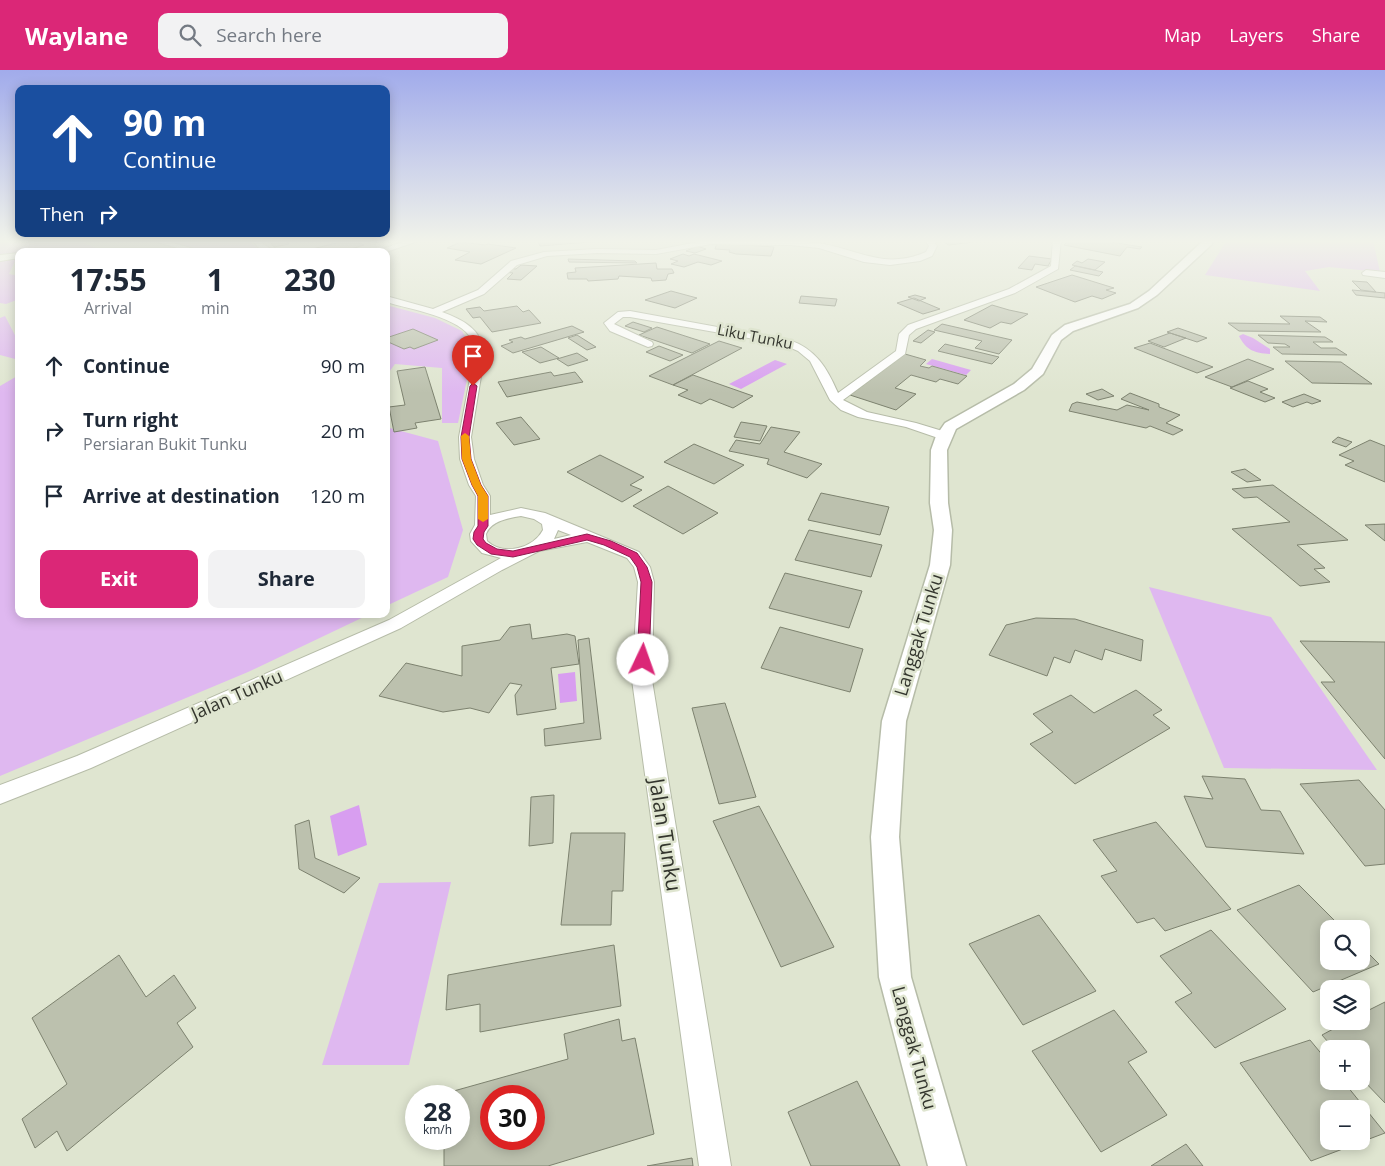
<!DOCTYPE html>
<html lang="en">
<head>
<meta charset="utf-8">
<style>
  :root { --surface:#fff; --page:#f2f2f3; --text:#1f2937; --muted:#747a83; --accent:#db2777 }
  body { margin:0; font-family:"Open Sans",sans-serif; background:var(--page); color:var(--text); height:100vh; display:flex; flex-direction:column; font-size:19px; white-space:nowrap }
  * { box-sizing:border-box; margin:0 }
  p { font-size:16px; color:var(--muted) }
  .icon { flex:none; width:28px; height:28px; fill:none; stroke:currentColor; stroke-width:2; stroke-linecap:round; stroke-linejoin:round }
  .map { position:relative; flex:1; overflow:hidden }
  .drawer { position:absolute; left:15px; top:178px; width:375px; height:370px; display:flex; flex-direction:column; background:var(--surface); border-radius:10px; box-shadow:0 2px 12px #0003 }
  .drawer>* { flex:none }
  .banner { position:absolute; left:15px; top:15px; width:375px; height:152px; border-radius:10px; box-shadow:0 2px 12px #0003; background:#1a4fa0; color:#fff; overflow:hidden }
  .fabs { position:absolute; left:1320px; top:850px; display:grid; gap:10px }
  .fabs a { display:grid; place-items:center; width:50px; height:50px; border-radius:10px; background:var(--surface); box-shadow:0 2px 12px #0003; font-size:25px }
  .speed { position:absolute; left:405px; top:1015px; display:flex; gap:10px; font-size:25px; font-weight:700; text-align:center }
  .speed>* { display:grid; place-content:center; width:65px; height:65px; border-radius:50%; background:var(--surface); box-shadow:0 2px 12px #0003; line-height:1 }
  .speed small { font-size:12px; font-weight:400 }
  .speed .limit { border:8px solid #d22; background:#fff; color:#111 }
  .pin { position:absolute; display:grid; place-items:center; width:42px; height:42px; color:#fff; margin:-51px -21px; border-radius:50% 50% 50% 0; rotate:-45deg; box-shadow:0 0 5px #0007 }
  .pin .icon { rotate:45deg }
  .me { position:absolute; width:55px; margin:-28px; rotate:3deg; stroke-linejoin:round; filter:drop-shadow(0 0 4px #0008) }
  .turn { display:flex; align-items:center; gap:18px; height:105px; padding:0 25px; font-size:22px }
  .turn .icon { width:65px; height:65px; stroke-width:2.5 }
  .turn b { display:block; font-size:35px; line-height:42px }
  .then { display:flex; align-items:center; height:48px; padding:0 25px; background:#0003; gap:10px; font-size:19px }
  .eta { display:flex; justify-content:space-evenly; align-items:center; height:85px; text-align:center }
  .eta b { font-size:30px; font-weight:700; line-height:35px }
  .action { display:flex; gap:10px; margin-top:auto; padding:10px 25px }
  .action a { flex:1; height:58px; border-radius:10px; background:var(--accent); color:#fff; font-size:20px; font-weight:700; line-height:58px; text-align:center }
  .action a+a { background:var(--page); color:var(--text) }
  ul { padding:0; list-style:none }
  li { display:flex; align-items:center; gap:15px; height:65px; padding:0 25px }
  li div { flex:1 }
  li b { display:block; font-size:19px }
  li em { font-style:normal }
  header { display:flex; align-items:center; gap:30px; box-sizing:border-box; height:70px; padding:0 25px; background:var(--accent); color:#fff }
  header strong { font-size:24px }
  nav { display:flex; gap:28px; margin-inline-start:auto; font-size:18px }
  .search { width:350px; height:45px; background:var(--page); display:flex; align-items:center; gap:12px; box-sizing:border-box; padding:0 18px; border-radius:10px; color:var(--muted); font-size:19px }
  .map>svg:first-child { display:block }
  .green { fill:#dfb8f0 }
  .water { fill:#d89ef0 }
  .building { fill:#bcc1ae; stroke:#7d826f; fill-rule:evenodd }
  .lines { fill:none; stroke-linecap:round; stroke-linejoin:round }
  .minor-casing { stroke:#b6bca8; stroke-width:2 }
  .tertiary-casing { stroke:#b6bca8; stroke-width:3 }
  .minor { fill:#fff; fill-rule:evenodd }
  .tertiary { fill:#fff; fill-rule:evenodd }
  .route { fill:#db2777; stroke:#8e194d }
  .slow { fill:#f59e0b }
  .labels { text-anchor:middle; stroke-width:5; stroke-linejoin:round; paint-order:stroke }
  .far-street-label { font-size:15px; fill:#33352d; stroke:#dfe5d0 }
  .street-label { font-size:18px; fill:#33352d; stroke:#dfe5d0 }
  .near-street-label { font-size:21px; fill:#33352d; stroke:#dfe5d0 }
</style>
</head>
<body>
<header>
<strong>Waylane</strong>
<div class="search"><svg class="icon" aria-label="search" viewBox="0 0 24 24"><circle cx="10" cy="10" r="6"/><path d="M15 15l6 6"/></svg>Search here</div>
<nav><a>Map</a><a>Layers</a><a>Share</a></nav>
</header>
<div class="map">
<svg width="1385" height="1096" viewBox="0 0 1385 1096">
  <rect width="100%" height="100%" fill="#dfe5d0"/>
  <path class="green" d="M0 170H77L103 181H19V189H16L9 204 19 206V229L6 234 0 233Z
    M170 170H249L260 181C234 181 193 185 170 170Z
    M1227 170H1373L1380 202 1329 197 1305 201 1320 221 1205 205Z
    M386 235 435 248 462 261 473 280 458 353H442V298L395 294 386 306Z
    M5 246 19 273V290L0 285V248Z
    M19 305V544H370L248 602 0 706V316Z
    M386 357 438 371 463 460 448 507 386 536Z
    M1149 517 1271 547 1377 700 1224 698Z
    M451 812 409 995H322L379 813Z"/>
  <path class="water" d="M1243 264 1253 268 1270 279V284C1254 283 1246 280 1239 266Z
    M932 289 971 300 966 305 926 294Z
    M775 290 787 294 741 319 729 314Z
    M575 602 577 631 560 633 558 604Z
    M359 735 367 775 338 786 330 746Z"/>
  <path class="building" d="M269 170H292L293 171 287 172 289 174 274 177Z
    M349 170 364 175 345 181H304Z
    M537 170H601L602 171 540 176Z
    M940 170H968L973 172 949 175Z
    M1069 170H1098L1142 177 1140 179 1127 177 1120 186 1064 175Z
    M461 172 485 175 488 174 516 178 481 194 455 190 470 182 447 178Z
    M717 173 774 177 771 186 736 184 729 182 730 180 715 179Z
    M697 176 706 179 695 183 686 181Z
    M683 184 689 186 694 184 722 191 711 195 698 192 684 197 671 194 678 191 670 189Z
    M1029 186 1052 189 1048 196 1035 194 1032 200 1018 198Z
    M568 189 635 191 637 193 569 192Z
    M1088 189 1105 192 1095 200 1072 195 1077 191 1082 193Z
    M656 193 657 199H672L674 203 668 204 666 210 652 211 651 208 619 206 618 209 588 211 587 209H568L567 203 576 202 575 198Z
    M521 195 537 196 521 210 507 209 513 203 503 202 508 198 516 199Z
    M1075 196 1103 202 1099 206 1070 200Z
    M1072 205 1114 218 1106 220 1116 223 1102 229 1092 226 1075 232 1036 217Z
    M1352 211 1367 212 1376 222 1361 220Z
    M1352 220 1385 223V228L1356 225Z
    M671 221 697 228 675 238 645 230Z
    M915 225 926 228 919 231 908 227Z
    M801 226 837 229 835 236 799 233Z
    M914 228 940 239 923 244 897 233Z
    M992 235 1009 240 1028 244 1011 254 1001 252 990 258 964 250Z
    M517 236 523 242 529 240 541 253 492 262 480 247 473 248 466 239 480 237 484 241Z
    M1280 246 1320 247 1327 252 1305 251 1321 262 1239 261 1228 253 1290 254Z
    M633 252 652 258 644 262 625 256Z
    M942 254 1012 270 999 284 975 278 982 271 934 260Z
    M572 256 584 262 513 283 501 276 513 272 509 270 521 267 525 269Z
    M657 257 710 274 692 283 639 265Z
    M1178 258 1207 268 1197 272 1167 262Z
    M413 259 438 270 414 279 410 277 404 279 386 271V268Z
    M928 260 935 262 921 273 913 271Z
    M1170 263 1186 268 1164 277 1148 271Z
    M577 265 596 277 587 280 568 268Z
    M1258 265 1325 267 1333 272H1313L1321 278H1336L1347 285 1282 284 1273 277H1290L1285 274 1268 273Z
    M719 271 742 278 673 315 649 306Z
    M1150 273 1213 297 1197 303 1134 278Z
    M945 274 999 287 992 294 938 281Z
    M659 276 683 285 670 291 646 282Z
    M541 277 559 288 540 293 522 282Z
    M577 283 588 290 568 296 557 289Z
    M905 284 926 290 920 296 929 298 932 296 967 306 958 314 940 309 936 312 911 305 895 318 916 324 896 340 850 325Z
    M1248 289 1274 299 1232 317 1205 307Z
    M1285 291 1341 292 1372 314 1312 313Z
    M425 297 441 349 415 353 417 358 394 362 389 337 405 335 397 301Z
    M551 302 554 306 575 302 583 312 507 327 498 312Z
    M693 305 753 326 733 338 710 329 701 334 678 325 688 320 673 315Z
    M1248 311 1268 319 1260 322 1275 328 1265 332 1230 318Z
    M1102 319 1114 326 1098 330 1086 324Z
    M1130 323 1159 334V337L1180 345 1166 353 1183 360 1173 365 1150 356 1146 358 1069 341 1072 334 1077 332 1117 340 1127 335 1149 340 1121 329Z
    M1304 324 1321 331 1312 334 1307 332 1293 337 1282 332Z
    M521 347 540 369 514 375 496 353Z
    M741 352 767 356 760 371 734 367Z
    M771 357 800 362 784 382 822 394 807 408 767 394 769 389 729 381 736 370 760 374Z
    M1338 367 1352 372 1346 377 1332 372Z
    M1370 370 1385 376V412L1345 395 1354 391 1339 385Z
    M694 374 744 395 714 414 664 392Z
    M600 385 644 407 630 415 642 420 622 432 567 402Z
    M1245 399 1261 410 1247 412 1231 402Z
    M1273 415 1348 470 1297 475 1325 498 1314 499 1330 512 1300 516 1232 459 1290 452 1257 427 1244 428 1232 419Z
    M668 416 718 443 683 464 633 436Z
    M821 423 889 437 880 465 808 450Z
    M1385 454V471L1365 455Z
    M809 460 882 475 871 507 795 490Z
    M785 503 862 521 849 558 769 538Z
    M1036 548 1075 549 1143 570 1141 591 1105 579 1102 590 1075 580 1070 593 1054 587 1047 606 989 585 1006 555Z
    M530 554 532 569 567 564 575 566 579 594 551 598 556 639 517 645 515 625 522 615 510 613 489 643 470 638 443 642 379 626 406 593 462 606V576L500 570 510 557Z
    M780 557 863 579 850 622 761 598Z
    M589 568 601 669 545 676 544 659 584 653 578 570Z
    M1300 571 1385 572V689L1321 612H1335Z
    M1136 620 1162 640 1153 645 1170 658 1075 714 1030 674 1053 662 1033 644 1071 625 1094 643Z
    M725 633 756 727 719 734 692 638Z
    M1202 706 1245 709 1261 740 1280 741 1304 784 1206 777 1184 726 1213 729Z
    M1359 710 1385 740V794L1365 796 1300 714Z
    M554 725 553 773 529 776 531 727Z
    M759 736 834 877 781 897 713 751Z
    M309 750 315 788 360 808 344 823 299 799 295 755Z
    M1156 752 1231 839 1165 861 1154 848 1137 853 1101 806 1117 801 1093 770Z
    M571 763H625L623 821H612L611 855H561Z
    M1299 815 1343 859H1329V891H1361V876L1379 894 1313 922 1237 840Z
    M1039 845 1096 921 1023 955 969 874Z
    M1211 860 1286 939 1215 978 1175 932 1192 923 1160 886Z
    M614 875 621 936 480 962V934L446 940 448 905Z
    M119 885 146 927 174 905 196 938 177 953 193 977 67 1081 57 1061 35 1078 22 1049 67 1014 32 948Z
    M1385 932V1033L1361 1008V979H1334L1322 965 1348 951H1361V944Z
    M1114 940 1147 982 1128 992 1167 1045 1101 1082 1032 981Z
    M619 949 622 971 635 968 654 1064 548 1096H444V1069H459V1026H443V1024L568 989 564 964ZM491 1026H534V1069H491Z
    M1310 970 1329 993V1011H1343L1385 1063 1311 1091 1240 993ZM1329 1039H1361V1071H1329Z
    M857 1011 900 1096H811L788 1042Z
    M1186 1074 1203 1096H1151Z
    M692 1088 693 1096H647Z"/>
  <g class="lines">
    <defs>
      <path id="minor" d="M150 170H163L201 181H188Z
        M253 170H261L263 174 274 181C264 182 258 180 253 170Z
        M409 170H421L386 182 376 181Z
        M709 170C745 170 781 169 817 173 857 178 882 201 926 182L929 176 925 170H933L937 176 932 186 920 191 890 195 864 192 819 178 790 175 711 174 656 184 597 183 547 186 517 195 484 224 442 242C464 250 480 259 485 282L471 367 474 389 483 415 490 426V445L521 438 545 443 639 482 650 497 654 512 652 610 731 1096H699L632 610 638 512 634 497 627 488 587 472 539 481 502 500 401 558 91 698 0 734V715L77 686 389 550 501 488 482 483 471 471 470 464 475 455 476 426 469 415 460 389 459 367 475 282C474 278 474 274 472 270 461 247 409 239 386 232V226L433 239 478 220 511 191 544 182 597 179 656 180ZM521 446 534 449 542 454 543 460C533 479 503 486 487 471L486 464C491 451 509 448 521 446ZM558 460 571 465 554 469Z
        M1053 170H1061L1058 199 1015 223 916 259 909 265 905 284 843 330 867 342 916 353 949 363 950 366 944 370 906 357 858 347 841 340 830 330 810 291 798 281 782 274 630 247H623L614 254 652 272 653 274 652 276 648 277 610 261 604 253 618 242 630 241 789 270C816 279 827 298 838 323L896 281 899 264 908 255 1009 219 1051 196Z
        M19 183V188L0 191V185Z
        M1366 200 1385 202V208L1363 205 1362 203Z"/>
      <path id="tertiary" d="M1204 170H1214L1211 175 1157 225 1138 238 1073 261 1061 270 1043 304 1024 320 956 359 947 380 948 433 952 460 950 495 906 651 899 767 911 907 966 1096H928L879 907 871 767 882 651 930 495 934 460 930 433 931 380 936 366 945 353 1014 314 1032 299 1052 265 1065 255 1130 234 1149 221Z"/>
    </defs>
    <use href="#minor" class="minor-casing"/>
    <use href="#tertiary" class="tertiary-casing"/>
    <use href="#minor" class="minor"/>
    <use href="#tertiary" class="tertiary"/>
  </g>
  <linearGradient id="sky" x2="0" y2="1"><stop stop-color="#a1abeb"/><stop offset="0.53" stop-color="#f1f3ea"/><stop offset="1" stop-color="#f1f3ea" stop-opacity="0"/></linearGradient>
  <rect width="1385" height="323" fill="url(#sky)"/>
  <path class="route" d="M473 313 477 316 469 367 471 389 481 415 488 426V456L484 462 483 469 486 473 497 479 513 481 587 464 611 471 637 483 647 497 652 512 649 590 647 594H639L637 590 641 512 637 497 630 487 604 475 587 470 513 487 491 484 477 475 473 469 474 462 478 456V426L472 415 462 389 461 367 470 316Z"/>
  <path class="slow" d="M465 363 469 366 471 389 481 415 488 426V449L483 452 478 449V426L472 415 462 389 461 366Z"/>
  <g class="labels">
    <g class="far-street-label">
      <text transform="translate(755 267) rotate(11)" y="5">Liku Tunku</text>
    </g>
    <g class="street-label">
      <text transform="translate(919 565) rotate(-73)" y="6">Langgak Tunku</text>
      <text transform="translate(237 625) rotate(-24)" y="6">Jalan Tunku</text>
      <text transform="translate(914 978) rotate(75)" y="6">Langgak Tunku</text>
    </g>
    <g class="near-street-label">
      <text transform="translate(665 765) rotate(81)" y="7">Jalan Tunku</text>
    </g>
  </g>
</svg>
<div class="fabs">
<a><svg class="icon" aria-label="search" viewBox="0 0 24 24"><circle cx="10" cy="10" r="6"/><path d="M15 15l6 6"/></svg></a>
<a><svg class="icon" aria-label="layers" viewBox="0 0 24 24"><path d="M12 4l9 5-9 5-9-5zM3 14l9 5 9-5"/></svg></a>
<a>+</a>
<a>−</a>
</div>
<div class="speed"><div>28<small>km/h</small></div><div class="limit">30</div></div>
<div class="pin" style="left:473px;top:316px;background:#d93025"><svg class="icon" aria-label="arrive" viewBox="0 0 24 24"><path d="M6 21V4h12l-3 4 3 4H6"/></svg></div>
<svg class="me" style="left:643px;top:590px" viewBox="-20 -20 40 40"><circle r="19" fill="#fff"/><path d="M0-13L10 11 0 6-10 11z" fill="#db2777"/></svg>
<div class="banner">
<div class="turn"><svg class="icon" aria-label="ahead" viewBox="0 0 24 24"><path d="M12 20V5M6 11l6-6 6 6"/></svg><div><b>90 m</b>Continue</div></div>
<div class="then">Then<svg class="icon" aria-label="right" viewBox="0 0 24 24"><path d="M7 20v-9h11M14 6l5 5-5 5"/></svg></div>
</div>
<section class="drawer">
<div class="eta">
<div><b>17:55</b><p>Arrival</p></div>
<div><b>1</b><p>min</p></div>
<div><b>230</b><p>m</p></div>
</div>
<ul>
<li><svg class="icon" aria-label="ahead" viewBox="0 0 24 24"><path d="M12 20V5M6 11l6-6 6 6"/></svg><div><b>Continue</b></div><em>90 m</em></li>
<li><svg class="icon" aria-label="right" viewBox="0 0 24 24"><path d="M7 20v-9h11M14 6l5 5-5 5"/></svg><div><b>Turn right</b><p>Persiaran Bukit Tunku</p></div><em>20 m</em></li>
<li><svg class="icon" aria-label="arrive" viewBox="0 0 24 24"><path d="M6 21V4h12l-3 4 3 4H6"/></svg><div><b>Arrive at destination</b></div><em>120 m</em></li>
</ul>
<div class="action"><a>Exit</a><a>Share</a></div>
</section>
</div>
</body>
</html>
